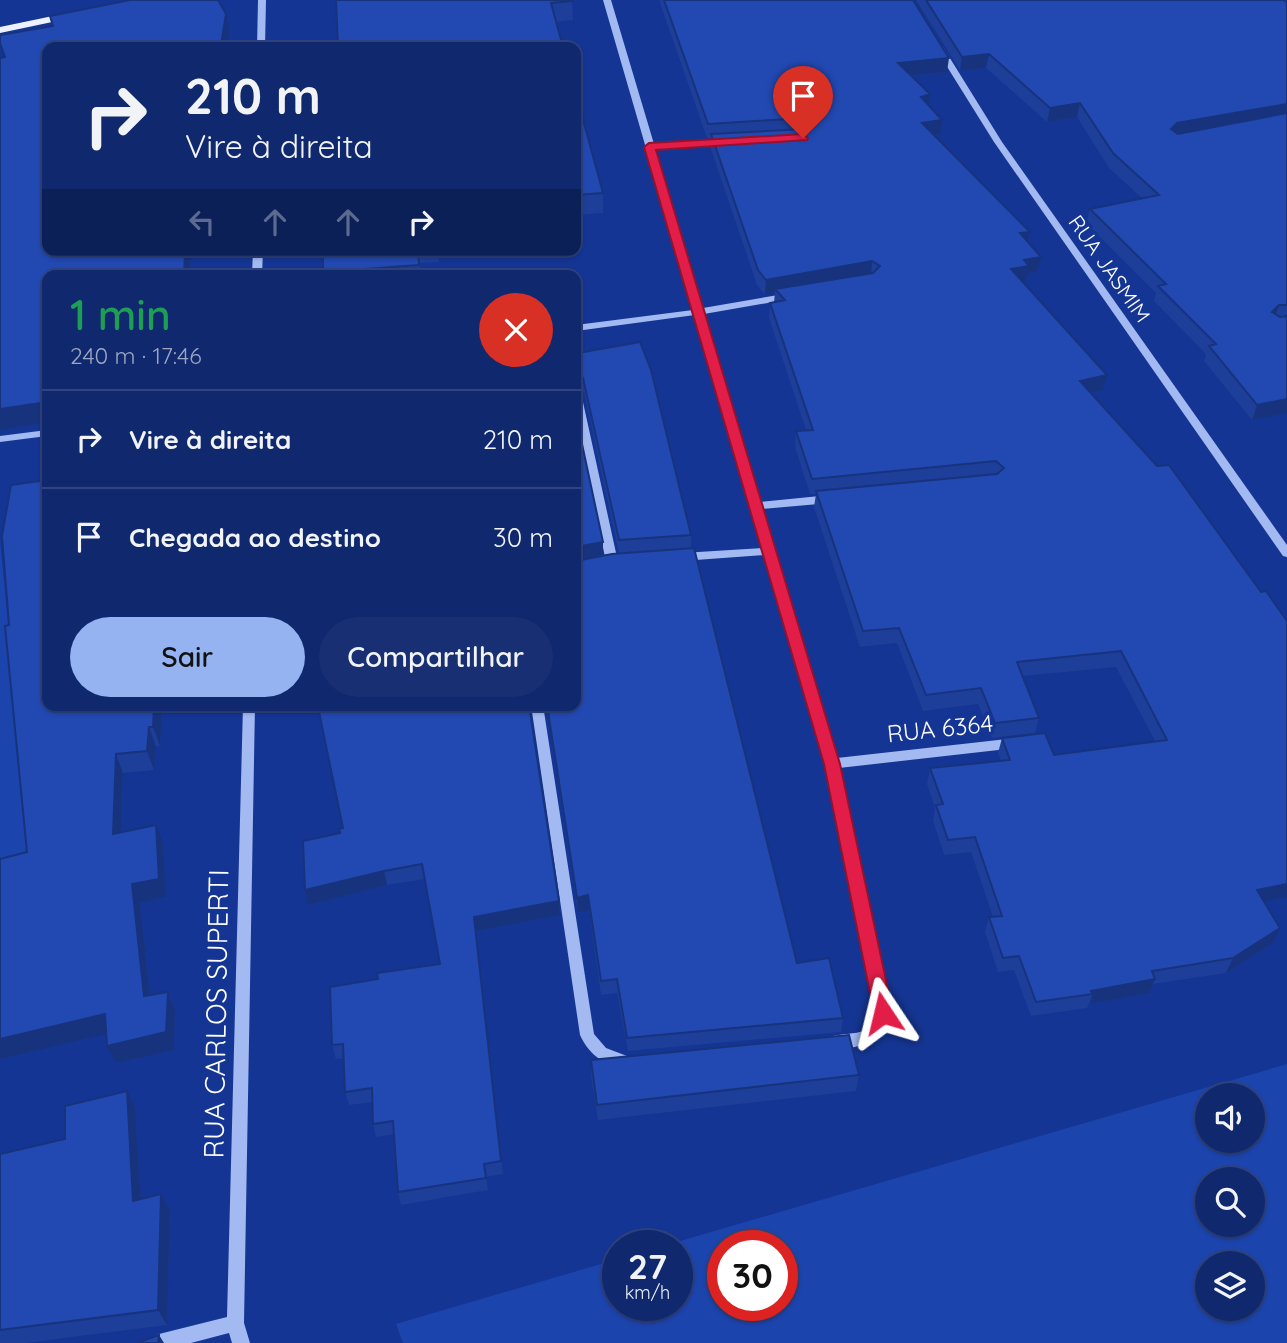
<!DOCTYPE html>
<html lang="pt">
<head>
<meta charset="utf-8">
<style>
  :root { --surface:#0f286e; --page:#183073; --text:#f1f3f6; --muted:#9ba6c2; --line:#2f4481; --accent:#95b2f1 }
  body { margin:0; font-family:Quicksand,sans-serif; background:var(--page); color:var(--text); height:100vh; display:flex; flex-direction:column; font-size:26px; white-space:nowrap }
  * { box-sizing:border-box; margin:0 }
  p { font-size:23px; color:var(--muted) }
  .icon { flex:none; width:38px; height:38px; fill:none; stroke:currentColor; stroke-width:2; stroke-linecap:round; stroke-linejoin:round }
  .map { position:relative; flex:1; overflow:hidden }
  .sheet { position:absolute; left:42px; top:270px; width:539px; height:441px; display:flex; flex-direction:column; background:var(--surface); border-radius:14px; box-shadow:0 2px 5px #0004,0 0 0 2px var(--line) }
  .sheet>* { flex:none }
  .guide { position:absolute; left:42px; top:42px; width:539px; height:214px; border-radius:14px; box-shadow:0 2px 5px #0004,0 0 0 2px var(--line); background:#0f286e; color:var(--text); overflow:hidden }
  .fabs { position:absolute; left:1195px; top:1083px; display:grid; gap:14px }
  .fabs a { display:grid; place-items:center; width:70px; height:70px; border-radius:50%; background:var(--surface); box-shadow:0 2px 5px #0004,0 0 0 2px var(--line); font-size:35px }
  .speed { position:absolute; left:602px; top:1230px; display:flex; gap:14px; font-size:35px; font-weight:700; text-align:center }
  .speed>* { display:grid; place-content:center; width:91px; height:91px; border-radius:50%; background:var(--surface); box-shadow:0 2px 5px #0004,0 0 0 2px var(--line); line-height:1 }
  .speed small { font-size:18px; font-weight:400 }
  .speed .limit { border:10px solid #d22; background:#fff; color:#111 }
  .pin { position:absolute; display:grid; place-items:center; width:60px; height:60px; color:#fff; margin:-72px -30px; border-radius:50% 50% 50% 0; rotate:-45deg; box-shadow:0 0 7px #0007 }
  .pin .icon { rotate:45deg }
  .me { position:absolute; width:77px; margin:-38px; rotate:350deg; stroke-linejoin:round; filter:drop-shadow(0 0 5px #0008) }
  .turn { display:flex; align-items:center; gap:24px; height:147px; padding:0 28px; font-size:32px }
  .turn .icon { width:91px; height:91px; stroke-width:2.5 }
  .turn b { display:block; font-size:49px; line-height:60px }
  .lanes { display:flex; align-items:center; height:66px; padding:0 28px; background:#0003; justify-content:center; gap:35px; direction:ltr }
  .lanes .off { opacity:.35 }
  .round { display:grid; place-items:center; flex:none; width:74px; height:74px; border-radius:37px; background:var(--page) }
  .overview { display:flex; align-items:center; justify-content:space-between; height:119px; padding:0 28px }
  h1 { font-size:42px; font-weight:600; line-height:52px; color:#1e9e55 }
  .primary-button { display:flex; gap:14px; margin-top:auto; padding:14px 28px }
  .primary-button a { flex:1; height:80px; border-radius:42px; background:var(--accent); color:#111; font-size:28px; font-weight:600; line-height:80px; text-align:center }
  .primary-button a+a { background:var(--page); color:var(--text) }
  ul { padding:0; list-style:none }
  li { display:flex; align-items:center; gap:21px; height:98px; padding:0 28px; border-top:2px solid var(--line) }
  li div { flex:1 }
  li b { display:block; font-size:26px }
  li em { font-style:normal }
  .map>svg:first-child { display:block }
  .green { fill:#1c44ad; fill-rule:evenodd }
  .lines { fill:none; stroke-linecap:round; stroke-linejoin:round }
  .minor { fill:#a3b9f2; fill-rule:evenodd }
  .major { fill:#edf1ff; fill-rule:evenodd }
  .wall { fill:#1d3f99 }
  .shaded-wall { fill:#18337d }
  .building { fill:#2249b2; stroke:#18337d; stroke-width:2 }
  .route { fill:#e11d48; stroke:#92132f; stroke-width:2 }
  .labels { text-anchor:middle; stroke-width:7; stroke-linejoin:round; paint-order:stroke }
  .far-street-label { font-size:21px; fill:#fff; stroke:#143593 }
  .street-label { font-size:24px; fill:#fff; stroke:#143593 }
  .near-street-label { font-size:28px; fill:#fff; stroke:#143593 }
</style>
</head>
<body>
<div class="map">
<svg width="1287" height="1343" viewBox="0 0 1287 1343">
  <rect width="100%" height="100%" fill="#143593"/>
  <path class="green" d="M0 541 33 870 0 879Z
    M1287 1064V1343H403L396 1324 618 1259V1306H677V1246H663ZM1208 1096H1253V1141H1208ZM1208 1180H1253V1225H1208ZM723 1246H782V1306H723ZM1208 1264H1253V1309H1208Z"/>
  <g class="lines">
    <path class="minor" d="M258 0H266L265 47H257Z
      M603 0H611L654 144 726 139 730 142 726 145 655 149 703 308 790 293 795 296 790 299 704 314 760 502 830 495 835 499 830 503 762 509 837 758 1016 738 1021 740 1022 743 1021 746 1016 748 839 768 890 1013 876 1040C862 1045 845 1052 830 1047L828 1042 830 1037C841 1033 854 1035 866 1030L876 1013 826 764 765 555 682 561 676 557 682 553 763 548 695 315 576 331V325L693 310Z
      M937 47H943L1002 142 1287 545V557L1283 556 994 142 936 49Z
      M253 250H263L262 275H252Z
      M576 390 581 393 618 562 612 566 606 562 576 416Z
      M47 430V436L0 442V436Z
      M243 705H255L244 1323 250 1343H232L229 1333 191 1343H150L153 1337 159 1334 227 1317Z
      M531 705H543L594 1034 606 1048 627 1056 630 1061 627 1066 622 1068C601 1063 589 1054 580 1035Z"/>
    <path class="major" d="M72 12 77 15 76 17 0 33V27Z"/>
  </g>
  <path class="wall" d="M336 0 572 1 573 20 556 22Z
    M659 0H913L947 72 911 76 930 94 928 105 940 134 934 135 1030 232 1028 242 1041 257 1037 272 1028 273 1026 281H1022L1103 390 1091 393 1287 621V897L1264 902 1273 943 1226 973 1153 984 1149 993 1089 1004 1087 1008 1031 1016 1014 970 998 972 985 932 989 917H993L971 852 944 855 933 820 935 808 927 784 930 768 1001 761 998 753 1002 738 1054 755 1155 741 1116 667 1023 676 1039 718 1035 733 992 738 978 704 923 711 897 643 860 647 814 507 816 494H810L795 447 796 431 806 430 769 318 770 303 774 302 775 293 765 295 757 285 711 149V138H707Z
    M916 0H1287V413L1252 420 1204 361 1206 354 1154 301 1156 293 1086 223 1090 209 1142 198 1109 168 1077 117 1047 122 986 68 960 70Z
    M576 94 603 193V213L576 215Z
    M323 250H438L439 262 420 263V275H323Z
    M576 356 691 535V548L797 963 843 1018 841 1032 628 1051 617 993 601 995 589 910 578 912 546 705H576L603 542V555L619 553 584 392 576 388Z
    M162 705 160 746H156L154 770 123 773 122 832 163 843 166 897 140 903 150 995 168 992 175 1010 174 1050 116 1063 106 1033 0 1059 27 852Z
    M343 828 559 901 560 915 476 931 503 1174 486 1177 488 1190 401 1205 398 1192 394 1134 376 1137 373 1124 372 1102 349 1105 345 1092 344 1058 336 1059 332 1045 378 979 440 964 425 879 387 885 308 905 340 833Z
    M591 1060 859 1075 856 1091 598 1120 591 1076Z
    M135 1108 141 1199 170 1210 167 1325 25 1343H0V1154L65 1139Z"/>
  <path class="shaded-wall" d="M226 14 229 31 227 47H218Z
    M989 54 986 68 960 70 962 57Z
    M949 58 947 72 896 77 898 63Z
    M930 94 928 108 921 97Z
    M1080 103 1077 117 1047 122 1050 108Z
    M1287 104V116L1167 143 1171 129 1177 123Z
    M942 120 940 134 920 137 922 123Z
    M1030 232 1027 246 1020 233Z
    M185 250H191L190 275H184Z
    M1041 257 1037 272 1028 273 1026 281 1008 284 1011 269 1024 260Z
    M872 261 871 276 775 289V293L765 295 766 280Z
    M1279 305 1274 320 1272 312Z
    M1107 375 1103 390 1077 396 1080 381Z
    M1287 399V413L1252 420 1257 405Z
    M47 402V422L0 430V409Z
    M603 542V557L576 562V547Z
    M154 705H162L160 746 153 727Z
    M149 727 156 746 154 770 147 751Z
    M116 754 123 773 121 853 113 834Z
    M156 825 163 843 166 897 140 903 152 1014 144 996 132 884Z
    M384 871 387 885 308 905 305 890Z
    M1287 884V897L1250 905 1257 890Z
    M588 895 589 910 578 912 577 898Z
    M559 901 560 915 476 931 503 1174 474 917Z
    M1280 928 1273 943 1226 973 1233 958Z
    M1155 979 1149 993 1089 1004 1093 994 1091 991Z
    M168 992 175 1010 174 1050 116 1063 107 1046Z
    M105 1014 114 1032 0 1059V1039Z
    M127 1091 135 1108 142 1217 133 1201Z
    M161 1194 170 1210 167 1325 158 1310Z
    M159 1335 164 1343H158Z"/>
  <path class="building" d="M130 0H218L226 14 221 45H218V47H47V250H185L184 275H47V402L0 409V58L5 57 0 43V35L53 26 50 16Z
    M336 0H571L572 1 551 3 563 47H338Z
    M664 0H913L949 58 898 63 930 94 921 97 942 120 922 123 1030 232 1020 233 1041 257 1024 260 1029 266 1011 269 1107 375 1080 381 1157 466 1169 465 1261 592 1266 591 1287 621V884L1257 890 1280 928 1233 958 1152 971 1155 979 1091 991 1093 994 1036 1002 1019 956 1003 958 989 917 1002 916 975 837 948 840 936 805 943 804 930 768 1010 760 1002 738 1045 733 1054 755 1167 740 1121 651 1017 662 1039 718 995 723 981 688 926 695 899 628 863 631 816 491 997 474 1004 468 996 461 812 479 796 431 813 430 770 303 785 300 775 289 873 273 880 266 872 261 766 280 758 270 711 134 804 129 811 124 804 118 708 124Z
    M926 0H1284L1287 3V104L1177 123 1171 129 1178 134 1287 113V305H1279L1272 312 1280 317 1287 316V399L1257 405 1209 346 1216 344 1158 286 1166 284 1090 209 1159 195 1113 153 1080 103 1050 108 989 54 962 57Z
    M576 94 603 193 576 195Z
    M323 250H418L419 265 323 272Z
    M640 342 651 370 691 535 619 540 583 378 576 373V356L578 355V353Z
    M576 416 603 542 576 547Z
    M47 480V705H154L153 727H149L147 751 116 754 113 834 156 825 159 879 132 884 144 996 168 992 166 1032 107 1046 105 1014 0 1039V859L27 852 5 626 9 625 2 536 11 485Z
    M694 548 797 963 829 958 843 1018 627 1038 617 979 601 981 588 895 577 898 547 705H576V561L612 554Z
    M326 705H529L559 901 474 917 501 1161 484 1164 486 1178 398 1192 393 1121 373 1124 372 1088 345 1092 343 1044 332 1045 330 987 378 979 377 973 440 964 422 864 384 871 305 890 303 841 340 833 339 829 343 828 318 707Z
    M849 1035 859 1075 597 1105 591 1060Z
    M127 1091 133 1201 161 1194 158 1310 0 1330V1154L65 1139V1106Z
    M159 1335 158 1343H137Z"/>
  <path class="route" d="M803 134 808 138 807 140 656 150 840 764 893 1013 890 1019 883 1022 876 1019 874 1013 824 764 644 147 649 143Z"/>
  <g class="labels">
    <g class="far-street-label">
      <text transform="translate(1109 269) rotate(55)" y="7">RUA JASMIM</text>
    </g>
    <g class="street-label">
      <text transform="translate(940 729) rotate(-6)" y="8">RUA 6364</text>
    </g>
    <g class="near-street-label">
      <text transform="translate(216 1014) rotate(-89)" y="10">RUA CARLOS SUPERTI</text>
    </g>
  </g>
</svg>
<div class="fabs">
<a><svg class="icon" aria-label="sound" viewBox="0 0 24 24"><path d="M4 9h4l5-4v14l-5-4H4zM17 9q2 3 0 6"/></svg></a>
<a><svg class="icon" aria-label="search" viewBox="0 0 24 24"><circle cx="10" cy="10" r="6"/><path d="M15 15l6 6"/></svg></a>
<a><svg class="icon" aria-label="layers" viewBox="0 0 24 24"><path d="M12 4l9 5-9 5-9-5zM3 14l9 5 9-5"/></svg></a>
</div>
<div class="speed"><div>27<small>km/h</small></div><div class="limit">30</div></div>
<div class="pin" style="left:803px;top:138px;background:#d93025"><svg class="icon" aria-label="arrive" viewBox="0 0 24 24"><path d="M6 21V4h12l-3 4 3 4H6"/></svg></div>
<svg class="me" style="left:883px;top:1013px" viewBox="-20 -20 40 40"><path d="M0-17L14 15 0 8-14 15z" fill="#e11d48" stroke="#fff" stroke-width="4"/></svg>
<div class="guide">
<div class="turn"><svg class="icon" aria-label="right" viewBox="0 0 24 24"><path d="M7 20v-9h11M14 6l5 5-5 5"/></svg><div><b>210 m</b>Vire à direita</div></div>
<div class="lanes"><svg class="icon off" aria-label="left" viewBox="0 0 24 24"><path d="M17 20v-9H6M10 6l-5 5 5 5"/></svg><svg class="icon off" aria-label="ahead" viewBox="0 0 24 24"><path d="M12 20V5M6 11l6-6 6 6"/></svg><svg class="icon off" aria-label="ahead" viewBox="0 0 24 24"><path d="M12 20V5M6 11l6-6 6 6"/></svg><svg class="icon" aria-label="right" viewBox="0 0 24 24"><path d="M7 20v-9h11M14 6l5 5-5 5"/></svg></div>
</div>
<section class="sheet">
<div class="overview"><div><h1>1 min</h1><p>240 m · 17:46</p></div><a class="round" style="background:#d93025;color:#fff"><svg class="icon" aria-label="close" viewBox="0 0 24 24"><path d="M6 6l12 12M18 6L6 18"/></svg></a></div>
<ul>
<li><svg class="icon" aria-label="right" viewBox="0 0 24 24"><path d="M7 20v-9h11M14 6l5 5-5 5"/></svg><div><b>Vire à direita</b></div><em>210 m</em></li>
<li><svg class="icon" aria-label="arrive" viewBox="0 0 24 24"><path d="M6 21V4h12l-3 4 3 4H6"/></svg><div><b>Chegada ao destino</b></div><em>30 m</em></li>
</ul>
<div class="primary-button"><a>Sair</a><a>Compartilhar</a></div>
</section>
</div>
</body>
</html>
